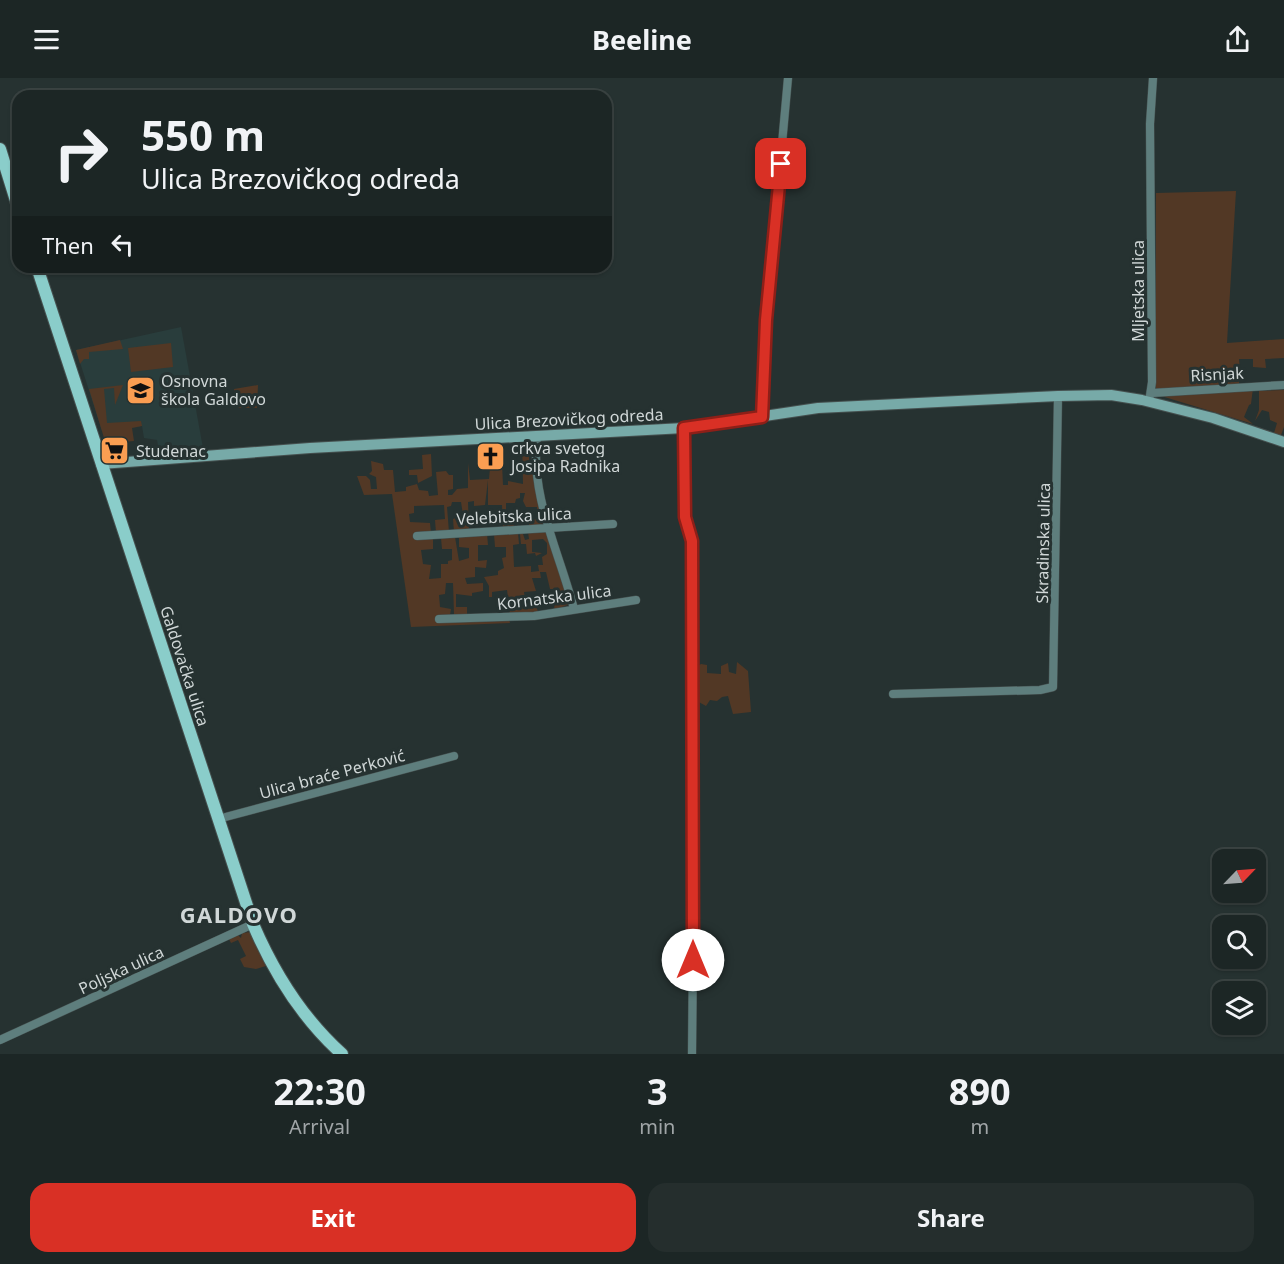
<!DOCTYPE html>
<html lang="en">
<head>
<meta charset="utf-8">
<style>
  :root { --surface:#1c2625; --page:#252e2d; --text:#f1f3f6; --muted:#a0a5a7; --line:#3a4342; --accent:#d93025 }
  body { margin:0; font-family:"Noto Sans",sans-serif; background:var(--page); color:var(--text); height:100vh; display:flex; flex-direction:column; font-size:22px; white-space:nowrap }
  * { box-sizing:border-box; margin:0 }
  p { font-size:20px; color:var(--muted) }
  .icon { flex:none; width:33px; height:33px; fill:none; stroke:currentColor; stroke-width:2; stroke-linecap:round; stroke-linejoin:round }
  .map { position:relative; height:976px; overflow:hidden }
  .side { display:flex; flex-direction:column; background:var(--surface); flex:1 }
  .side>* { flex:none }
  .hud { position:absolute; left:12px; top:12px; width:600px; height:183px; border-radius:18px; box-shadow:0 2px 4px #0004,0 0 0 2px var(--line); background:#1c2625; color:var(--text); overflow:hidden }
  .needle { width:39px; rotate:65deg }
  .tools { position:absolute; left:1212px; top:771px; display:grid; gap:12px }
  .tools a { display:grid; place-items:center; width:54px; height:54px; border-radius:12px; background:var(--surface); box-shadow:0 2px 4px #0004,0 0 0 2px var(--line); font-size:30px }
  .pin { position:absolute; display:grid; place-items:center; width:51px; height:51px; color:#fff; margin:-26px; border-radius:12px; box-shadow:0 3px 9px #0006 }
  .me { position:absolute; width:66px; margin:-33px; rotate:0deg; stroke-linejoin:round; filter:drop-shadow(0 0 4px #0008) }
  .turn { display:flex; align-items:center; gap:21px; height:126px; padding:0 30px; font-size:27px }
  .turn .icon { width:78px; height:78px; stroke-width:2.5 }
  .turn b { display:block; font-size:42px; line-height:51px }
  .then { display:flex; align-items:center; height:57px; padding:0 30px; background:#0003; gap:12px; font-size:22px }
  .eta { display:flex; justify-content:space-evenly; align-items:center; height:102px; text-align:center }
  .eta b { font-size:36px; font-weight:700; line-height:42px }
  .primary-button { display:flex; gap:12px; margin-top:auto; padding:12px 30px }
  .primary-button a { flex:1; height:69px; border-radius:18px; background:var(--accent); color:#fff; font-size:24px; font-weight:700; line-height:69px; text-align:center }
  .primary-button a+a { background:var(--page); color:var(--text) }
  header { display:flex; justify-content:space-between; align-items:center; height:78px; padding:0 30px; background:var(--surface); font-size:27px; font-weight:700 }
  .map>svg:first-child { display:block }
  .built { fill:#293d3c }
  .green { fill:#523825 }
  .building { fill:#1a5b5a; stroke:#677373; stroke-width:1.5 }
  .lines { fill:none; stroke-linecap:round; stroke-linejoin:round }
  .minor-casing { stroke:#45504f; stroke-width:9 }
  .secondary-casing { stroke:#45504f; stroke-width:12 }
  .primary-casing { stroke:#45504f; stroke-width:14 }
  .minor { stroke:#5e7e7d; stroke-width:8 }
  .secondary { stroke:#77aaa8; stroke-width:10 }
  .primary { stroke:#8acdca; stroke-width:12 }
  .route-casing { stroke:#8d1f18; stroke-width:15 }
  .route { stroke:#d93025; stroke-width:10 }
  .labels { text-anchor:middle; stroke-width:6; stroke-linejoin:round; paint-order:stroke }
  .street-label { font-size:16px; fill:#d0d7d7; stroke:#263231 }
  .poi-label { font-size:16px; fill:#d0d7d7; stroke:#263231; text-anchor:start }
  .district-label { font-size:22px; font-weight:bold; letter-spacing:1.5px; fill:#d0d7d7; stroke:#263231 }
</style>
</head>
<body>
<header><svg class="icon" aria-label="menu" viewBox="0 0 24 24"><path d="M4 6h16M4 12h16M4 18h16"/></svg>Beeline<svg class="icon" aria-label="share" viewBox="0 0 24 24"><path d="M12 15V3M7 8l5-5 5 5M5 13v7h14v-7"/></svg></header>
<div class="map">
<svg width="1284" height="976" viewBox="0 0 1284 976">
  <rect width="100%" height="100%" fill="#263231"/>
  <path class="built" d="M181 249 203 370 159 373 157 362 144 360 142 348 102 353 76 272Z"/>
  <path class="green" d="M1236 113 1227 265 1284 261V280L1265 281 1266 290 1253 289V281H1239L1240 293H1229V302L1239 303V306L1156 311V115Z
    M120 262 123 271 89 274V281H84L80 286 76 272Z
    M171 265 173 289 131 294 128 270Z
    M123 307 115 327 114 310 104 311 107 345 141 343 142 348 132 350 134 363 114 365 112 361 105 363 89 311Z
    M258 307 257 330H237L234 311Z
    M1253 310 1251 326 1249 327 1244 339 1253 346 1158 317Z
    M1284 312V349L1281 357 1284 359 1266 354 1267 352 1274 355 1277 345 1270 342 1269 334 1262 332 1255 343 1259 332V313Z
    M522 363H533L534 366 533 370 529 371V389L534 390 545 446 543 448 529 449V442L538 441 537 429H526L523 423 525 415H520V420L516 421 515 425H506V441L513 442 514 450 503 451 502 427H488V402L485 427 474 428V423L468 424 469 451 454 454 453 441 463 437 461 424H452L451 428 447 429 449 454 436 455 435 442 445 441 444 427 414 428V435L409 436 410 444 430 445 431 455H414L413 461 433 460V471L421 472 423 486 431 487 429 501 441 500V486H448V483L452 482V471H442L441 460 455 459 459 483 469 480V470L459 469V459L487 456 488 467H478V483L487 482 486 490 475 489V499L465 500 467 506 483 505V513L472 515V518L456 516V529H467V537L454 536 453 505H446L445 516 439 517 440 529 451 531 450 537H440V541H509L510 545 411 549 392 416 364 417 357 398H366L370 402 371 411H377L376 399 369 396 372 393 371 383 383 386 384 392H393L395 414 406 413V409L417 406 419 412 428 413 429 418 438 417 436 394 446 393 449 397H453V411L448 412V417H452L457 411 468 410V385L470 402 489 401 490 390H500V386H502L503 407H508V403L523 406Z
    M431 376 432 398 418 405 417 397H409V392L423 391 422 377Z
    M528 454H546L570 526 554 532 556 511H550L546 494H540L541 500H532L536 513 524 514 526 528 536 527 538 534 510 535 507 512 492 514V519H489V508L484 499 498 497V493L504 490 502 480 506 479V469H495L494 456 518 455 519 466 513 467 514 489 531 488V494L539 493 538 487H543L542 479 547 476V465L543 461 532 462V474L542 475 536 478 535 475 527 476 526 466H521L520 456H523L525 462 529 461Z
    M737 584 748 593 751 634 733 636 728 618 722 619 717 623 710 622 706 628 697 623 698 600 695 590 701 586 707 587V595L721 596V588L728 585 729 594 736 596Z
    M251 854 266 888 256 891 244 889 240 881 246 878 238 862 231 865 229 861 238 857 241 860 242 855Z"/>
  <path class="building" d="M500 370 501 386 481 382 480 374H485V371Z"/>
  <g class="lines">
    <defs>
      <path id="minor" d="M1152 315 1284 307
        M1149 324 1152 304 1150 46 1153 0
        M762 339 766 242 788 0
        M684 350 685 439 692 463 694 773 692 976
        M537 358C530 419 559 473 574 531
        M417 458 613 446
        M439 541 534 538 636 522
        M893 616 1040 612 1053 609 1058 318
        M218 741 454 678
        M0 962 253 846"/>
      <path id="secondary" d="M101 386 310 370 684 350 818 330 1058 318 1111 317 1142 322 1213 340 1284 364"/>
      <path id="primary" d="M0 71 18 129
        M37 189 253 846C274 895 302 940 342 976"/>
    </defs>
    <use href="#minor" class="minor-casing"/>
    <use href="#secondary" class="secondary-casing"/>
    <use href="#primary" class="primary-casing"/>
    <use href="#minor" class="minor"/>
    <use href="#secondary" class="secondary"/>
    <use href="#primary" class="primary"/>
  </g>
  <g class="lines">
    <defs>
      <path id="route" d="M693 882 692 463 685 439 684 350 762 339 766 242 781 86"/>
    </defs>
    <use href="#route" class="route-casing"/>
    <use href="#route" class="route"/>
  </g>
  <defs>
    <symbol id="school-square" viewBox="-11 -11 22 22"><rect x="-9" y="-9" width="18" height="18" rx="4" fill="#fb9e52" stroke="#263231"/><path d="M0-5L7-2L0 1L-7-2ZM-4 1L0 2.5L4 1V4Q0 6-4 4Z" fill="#111"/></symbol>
    <symbol id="supermarket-square" viewBox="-11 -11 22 22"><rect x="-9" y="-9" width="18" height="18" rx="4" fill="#fb9e52" stroke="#263231"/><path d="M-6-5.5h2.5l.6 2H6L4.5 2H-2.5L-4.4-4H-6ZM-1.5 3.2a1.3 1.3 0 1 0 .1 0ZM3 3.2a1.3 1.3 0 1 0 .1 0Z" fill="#111"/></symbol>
    <symbol id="church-square" viewBox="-11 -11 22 22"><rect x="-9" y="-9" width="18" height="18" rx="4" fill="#fb9e52" stroke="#263231"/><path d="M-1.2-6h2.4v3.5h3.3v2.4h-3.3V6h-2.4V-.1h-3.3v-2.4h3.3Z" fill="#111"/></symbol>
  </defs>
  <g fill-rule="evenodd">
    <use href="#school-square" x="124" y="296" width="33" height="33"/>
    <use href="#supermarket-square" x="98" y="356" width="33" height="33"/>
    <use href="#church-square" x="474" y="362" width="33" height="33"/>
  </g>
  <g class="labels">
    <g class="street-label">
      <text transform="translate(1138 213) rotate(-90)" y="6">Mljetska ulica</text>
      <text transform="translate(1217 296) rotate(-3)" y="6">Risnjak</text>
      <text transform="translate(569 341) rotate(-3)" y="6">Ulica Brezovičkog odreda</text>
      <text transform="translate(514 438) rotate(-3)" y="6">Velebitska ulica</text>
      <text transform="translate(1043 465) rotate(-89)" y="6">Skradinska ulica</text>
      <text transform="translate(554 519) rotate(-7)" y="6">Kornatska ulica</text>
      <text transform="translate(185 588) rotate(72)" y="6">Galdovačka ulica</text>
      <text transform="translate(332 696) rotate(-15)" y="6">Ulica braće Perković</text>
      <text transform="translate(121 892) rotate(-25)" y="6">Poljska ulica</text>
    </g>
    <g class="poi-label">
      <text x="161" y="309">Osnovna<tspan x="161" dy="18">škola Galdovo</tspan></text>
      <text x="511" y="376">crkva svetog<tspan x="511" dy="18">Josipa Radnika</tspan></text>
      <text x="136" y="379">Studenac</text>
    </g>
    <g class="district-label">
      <text x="239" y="845">GALDOVO</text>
    </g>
  </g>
</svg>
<div class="tools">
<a><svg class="needle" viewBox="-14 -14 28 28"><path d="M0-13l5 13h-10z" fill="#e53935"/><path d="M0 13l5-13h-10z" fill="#a0a5a7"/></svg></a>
<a><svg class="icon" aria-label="search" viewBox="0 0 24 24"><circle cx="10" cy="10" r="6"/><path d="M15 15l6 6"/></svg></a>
<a><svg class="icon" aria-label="layers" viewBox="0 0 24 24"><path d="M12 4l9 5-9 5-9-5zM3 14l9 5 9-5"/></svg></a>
</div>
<div class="pin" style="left:781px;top:86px;background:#d93025"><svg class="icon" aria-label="arrive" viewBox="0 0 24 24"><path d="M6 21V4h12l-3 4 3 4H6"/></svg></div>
<svg class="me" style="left:693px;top:882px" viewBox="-20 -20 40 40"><circle r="19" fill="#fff"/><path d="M0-13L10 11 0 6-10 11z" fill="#d93025"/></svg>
<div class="hud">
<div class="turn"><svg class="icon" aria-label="right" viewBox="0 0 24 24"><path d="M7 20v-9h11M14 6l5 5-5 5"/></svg><div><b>550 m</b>Ulica Brezovičkog odreda</div></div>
<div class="then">Then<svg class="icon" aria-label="left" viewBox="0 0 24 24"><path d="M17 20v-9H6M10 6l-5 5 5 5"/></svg></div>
</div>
</div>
<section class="side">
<div class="eta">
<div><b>22:30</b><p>Arrival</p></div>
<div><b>3</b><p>min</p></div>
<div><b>890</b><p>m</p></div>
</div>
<div class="primary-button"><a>Exit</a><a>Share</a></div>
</section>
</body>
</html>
